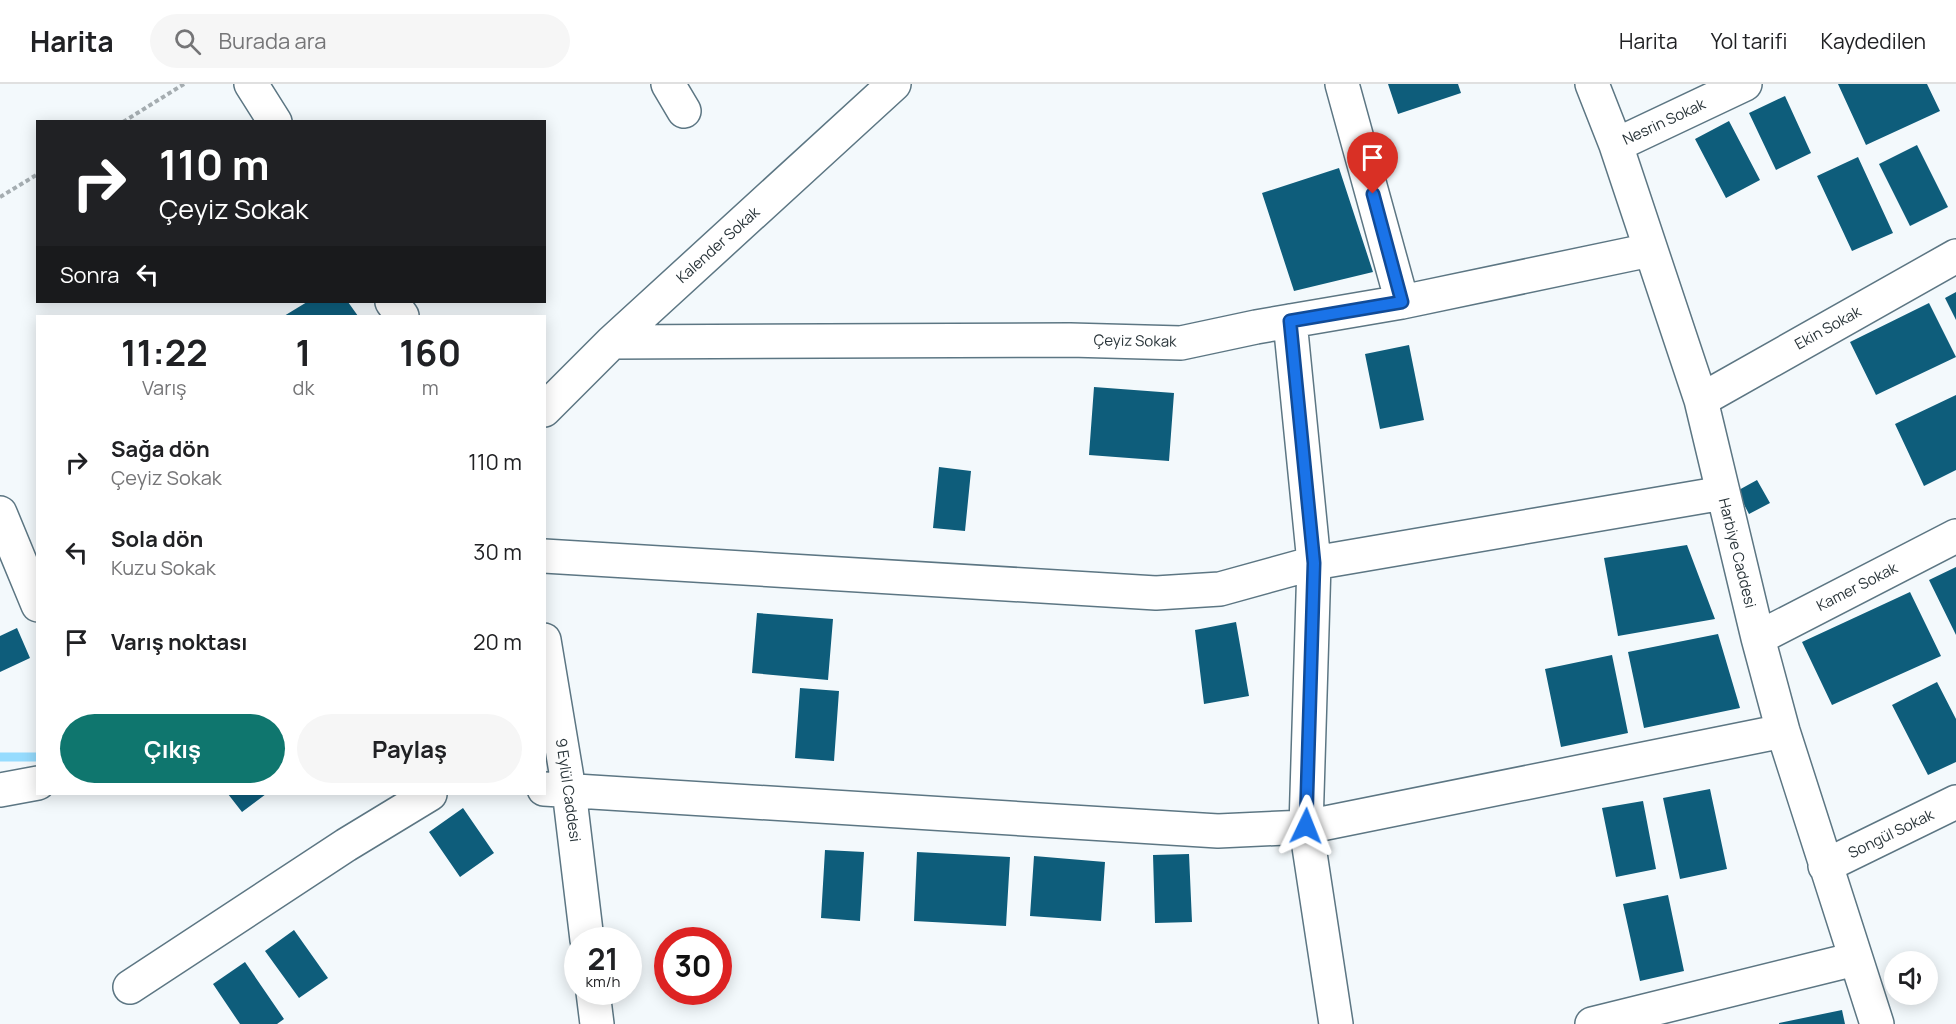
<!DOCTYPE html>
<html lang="tr">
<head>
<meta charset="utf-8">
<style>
  :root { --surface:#fff; --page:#f6f6f6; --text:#202124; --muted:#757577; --line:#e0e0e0; --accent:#0f766e }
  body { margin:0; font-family:Manrope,sans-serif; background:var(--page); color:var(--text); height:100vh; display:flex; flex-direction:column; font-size:22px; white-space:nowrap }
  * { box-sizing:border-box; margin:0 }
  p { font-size:20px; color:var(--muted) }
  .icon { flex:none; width:33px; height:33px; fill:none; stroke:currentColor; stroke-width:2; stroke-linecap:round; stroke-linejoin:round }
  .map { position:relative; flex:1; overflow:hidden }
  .panel { position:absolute; left:36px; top:231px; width:510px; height:480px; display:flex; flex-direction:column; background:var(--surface); border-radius:0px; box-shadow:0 3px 15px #0003 }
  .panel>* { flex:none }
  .hud { position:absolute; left:36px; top:36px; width:510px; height:183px; border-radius:0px; box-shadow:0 3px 15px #0003; background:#202124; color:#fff; overflow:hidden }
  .controls { position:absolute; left:1884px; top:867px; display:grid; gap:12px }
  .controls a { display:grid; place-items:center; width:54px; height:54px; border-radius:50%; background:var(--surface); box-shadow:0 3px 15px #0003; font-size:30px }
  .speed { position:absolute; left:564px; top:843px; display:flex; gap:12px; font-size:30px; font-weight:700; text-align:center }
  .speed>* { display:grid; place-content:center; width:78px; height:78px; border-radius:50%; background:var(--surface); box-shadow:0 3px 15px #0003; line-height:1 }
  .speed small { font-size:15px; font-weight:400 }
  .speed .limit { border:9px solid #d22; background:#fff; color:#111 }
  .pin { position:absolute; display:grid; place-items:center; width:51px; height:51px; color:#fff; margin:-62px -26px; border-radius:50% 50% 50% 0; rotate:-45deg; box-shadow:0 0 6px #0007 }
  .pin .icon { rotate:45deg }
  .me { position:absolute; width:66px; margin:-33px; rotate:2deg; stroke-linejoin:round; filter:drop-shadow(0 0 4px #0008) }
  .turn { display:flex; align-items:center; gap:21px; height:126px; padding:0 24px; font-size:27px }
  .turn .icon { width:78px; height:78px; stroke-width:2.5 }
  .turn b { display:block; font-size:42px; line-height:51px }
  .then { display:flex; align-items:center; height:57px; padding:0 24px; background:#0003; gap:12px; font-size:22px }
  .eta { display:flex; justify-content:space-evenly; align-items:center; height:102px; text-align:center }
  .eta b { font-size:36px; font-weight:700; line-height:42px }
  .cta { display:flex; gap:12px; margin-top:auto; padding:12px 24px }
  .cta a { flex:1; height:69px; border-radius:36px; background:var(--accent); color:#fff; font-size:24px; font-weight:700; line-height:69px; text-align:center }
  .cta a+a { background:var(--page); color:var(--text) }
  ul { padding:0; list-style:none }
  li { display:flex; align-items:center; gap:18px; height:90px; padding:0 24px }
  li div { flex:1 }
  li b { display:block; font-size:22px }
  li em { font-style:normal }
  header { display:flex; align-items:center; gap:36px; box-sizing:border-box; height:84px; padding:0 30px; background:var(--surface); border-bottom:2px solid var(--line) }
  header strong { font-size:28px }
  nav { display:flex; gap:33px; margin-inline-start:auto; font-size:21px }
  .search { width:420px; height:54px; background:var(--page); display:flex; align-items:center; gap:15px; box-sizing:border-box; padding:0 21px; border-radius:33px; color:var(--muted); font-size:22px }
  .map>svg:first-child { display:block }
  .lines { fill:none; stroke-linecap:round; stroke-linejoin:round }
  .stream { stroke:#96dcfe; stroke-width:9 }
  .building { fill:#0e5d7b }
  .minor-casing { stroke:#5c7683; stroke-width:36 }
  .path { stroke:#a5adb1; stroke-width:4; stroke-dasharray:4.5 3; stroke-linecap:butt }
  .minor { stroke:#fff; stroke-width:33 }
  .route-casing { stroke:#114b97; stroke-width:15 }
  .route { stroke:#1a73e8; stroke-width:10 }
  .labels { text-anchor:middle; stroke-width:6; stroke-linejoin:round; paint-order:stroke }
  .street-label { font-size:15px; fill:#293439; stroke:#fff }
</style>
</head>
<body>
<header>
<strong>Harita</strong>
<div class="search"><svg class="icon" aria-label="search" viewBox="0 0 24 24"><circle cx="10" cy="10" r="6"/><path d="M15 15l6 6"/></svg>Burada ara</div>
<nav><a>Harita</a><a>Yol tarifi</a><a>Kaydedilen</a></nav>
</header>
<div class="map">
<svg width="1956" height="940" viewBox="0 0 1956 940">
  <rect width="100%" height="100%" fill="#f3f9fc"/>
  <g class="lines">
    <path class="stream" d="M0 673H38"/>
  </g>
  <path class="building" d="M1388 0H1458L1461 9 1398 30Z
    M1838 0H1927L1940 27 1866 61Z
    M1785 12 1811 69 1776 86 1749 29Z
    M1729 37 1760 96 1726 114 1695 55Z
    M1917 61 1948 123 1910 142 1879 80Z
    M1858 73 1893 149 1852 167 1817 92Z
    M1339 84 1373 188 1294 207 1262 109Z
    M1956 208V236L1945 214Z
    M307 218H348L358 232H284Z
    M1929 219 1956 273 1876 311 1850 258Z
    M1409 261 1424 336 1380 345 1365 270Z
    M1094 303 1174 309 1169 377 1089 371Z
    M1956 311V386L1924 402 1895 340Z
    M939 383 971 387 965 447 933 444Z
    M1757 396 1770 419 1749 430 1737 407Z
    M1687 461 1715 535 1618 552 1604 474Z
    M1956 483V551L1929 496Z
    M1910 508 1941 572 1832 621 1802 558Z
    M757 529 833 535 828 596 752 589Z
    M1236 538 1249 612 1204 620 1195 546Z
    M17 544 30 574 0 588V552Z
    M1718 550 1740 624 1644 644 1628 568Z
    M1612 571 1628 649 1561 663 1545 585Z
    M1937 598 1956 635V678L1928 691 1892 621Z
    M800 604 839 607 834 677 795 674Z
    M1710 705 1727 785 1680 795 1663 714Z
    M228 710H266L242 728Z
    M1643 717 1656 785 1616 793 1602 724Z
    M463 724 494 769 460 793 429 748Z
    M825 766 864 768 860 837 821 834Z
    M917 768 1010 773 1006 842 914 837Z
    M1189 770 1192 838 1155 839 1153 771Z
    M1034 772 1105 778 1101 837 1030 832Z
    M1668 811 1684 887 1640 897 1623 820Z
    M294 846 328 894 299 914 265 867Z
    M245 878 284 935 277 940H240L213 900Z
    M1842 926 1845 940H1779V939Z"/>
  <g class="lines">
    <defs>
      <path id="minor" d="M251 0 275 38
        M668 0 684 27
        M1342 0 1402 218
        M1592 0 1616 61 1701 316 1758 554 1783 647 1877 940
        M1616 61 1745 0
        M392 218 402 232
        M1290 237 1314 479 1306 743 1336 940
        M612 258 1070 256 1181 259 1256 243 1402 218 1650 166
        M1701 316 1956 172
        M544 326 612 258 894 0
        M0 429 38 521
        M544 472 1156 509 1220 505 1314 479 1723 409
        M1758 554 1956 452
        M544 556 569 706 587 856
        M544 705 1218 747 1306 743 1783 647
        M0 706 38 699
        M1825 782 1956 718
        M130 903 346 761 430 710
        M593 908 597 940
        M1592 940 1855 875"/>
    </defs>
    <use href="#minor" class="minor-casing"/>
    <path class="path" d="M123 38 184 0
      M0 113 38 90"/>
    <use href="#minor" class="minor"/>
  </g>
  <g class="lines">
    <defs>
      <path id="route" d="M1306 742 1314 479 1290 237 1402 218 1373 110"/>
    </defs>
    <use href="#route" class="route-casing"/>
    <use href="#route" class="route"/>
  </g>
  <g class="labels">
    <g class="street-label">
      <text transform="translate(1664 38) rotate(-25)" y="5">Nesrin Sokak</text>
      <text transform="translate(718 161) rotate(-42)" y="5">Kalender Sokak</text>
      <text transform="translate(1828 244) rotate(-29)" y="5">Ekin Sokak</text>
      <text transform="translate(1135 257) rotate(1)" y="5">Çeyiz Sokak</text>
      <text transform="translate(1737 469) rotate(76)" y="5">Harbiye Caddesi</text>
      <text transform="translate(1857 503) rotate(-27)" y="5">Kamer Sokak</text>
      <text transform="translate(568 706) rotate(82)" y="5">9 Eylül Caddesi</text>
      <text transform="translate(1891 750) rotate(-26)" y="5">Songül Sokak</text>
    </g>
  </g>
</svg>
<div class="controls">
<a><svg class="icon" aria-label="sound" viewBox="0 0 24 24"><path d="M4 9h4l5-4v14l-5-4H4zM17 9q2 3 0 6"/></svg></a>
</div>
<div class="speed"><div>21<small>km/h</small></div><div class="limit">30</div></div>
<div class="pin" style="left:1373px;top:110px;background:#d93025"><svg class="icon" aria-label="arrive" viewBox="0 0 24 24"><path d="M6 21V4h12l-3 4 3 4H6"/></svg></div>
<svg class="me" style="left:1306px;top:742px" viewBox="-20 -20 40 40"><path d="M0-17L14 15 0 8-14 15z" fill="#1a73e8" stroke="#fff" stroke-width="4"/></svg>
<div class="hud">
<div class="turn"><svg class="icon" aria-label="right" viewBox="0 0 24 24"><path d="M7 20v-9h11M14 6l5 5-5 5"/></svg><div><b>110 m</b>Çeyiz Sokak</div></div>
<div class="then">Sonra<svg class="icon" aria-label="left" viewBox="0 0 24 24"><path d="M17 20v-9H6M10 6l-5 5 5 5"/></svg></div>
</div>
<section class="panel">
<div class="eta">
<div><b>11:22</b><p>Varış</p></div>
<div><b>1</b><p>dk</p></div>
<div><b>160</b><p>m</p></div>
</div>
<ul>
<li><svg class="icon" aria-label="right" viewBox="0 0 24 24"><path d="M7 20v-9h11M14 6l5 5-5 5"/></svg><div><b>Sağa dön</b><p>Çeyiz Sokak</p></div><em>110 m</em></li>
<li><svg class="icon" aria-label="left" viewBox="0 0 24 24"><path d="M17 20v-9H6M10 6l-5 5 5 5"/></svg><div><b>Sola dön</b><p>Kuzu Sokak</p></div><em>30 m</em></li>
<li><svg class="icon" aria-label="arrive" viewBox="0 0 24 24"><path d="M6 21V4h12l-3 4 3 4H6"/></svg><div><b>Varış noktası</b></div><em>20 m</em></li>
</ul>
<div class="cta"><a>Çıkış</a><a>Paylaş</a></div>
</section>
</div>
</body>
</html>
